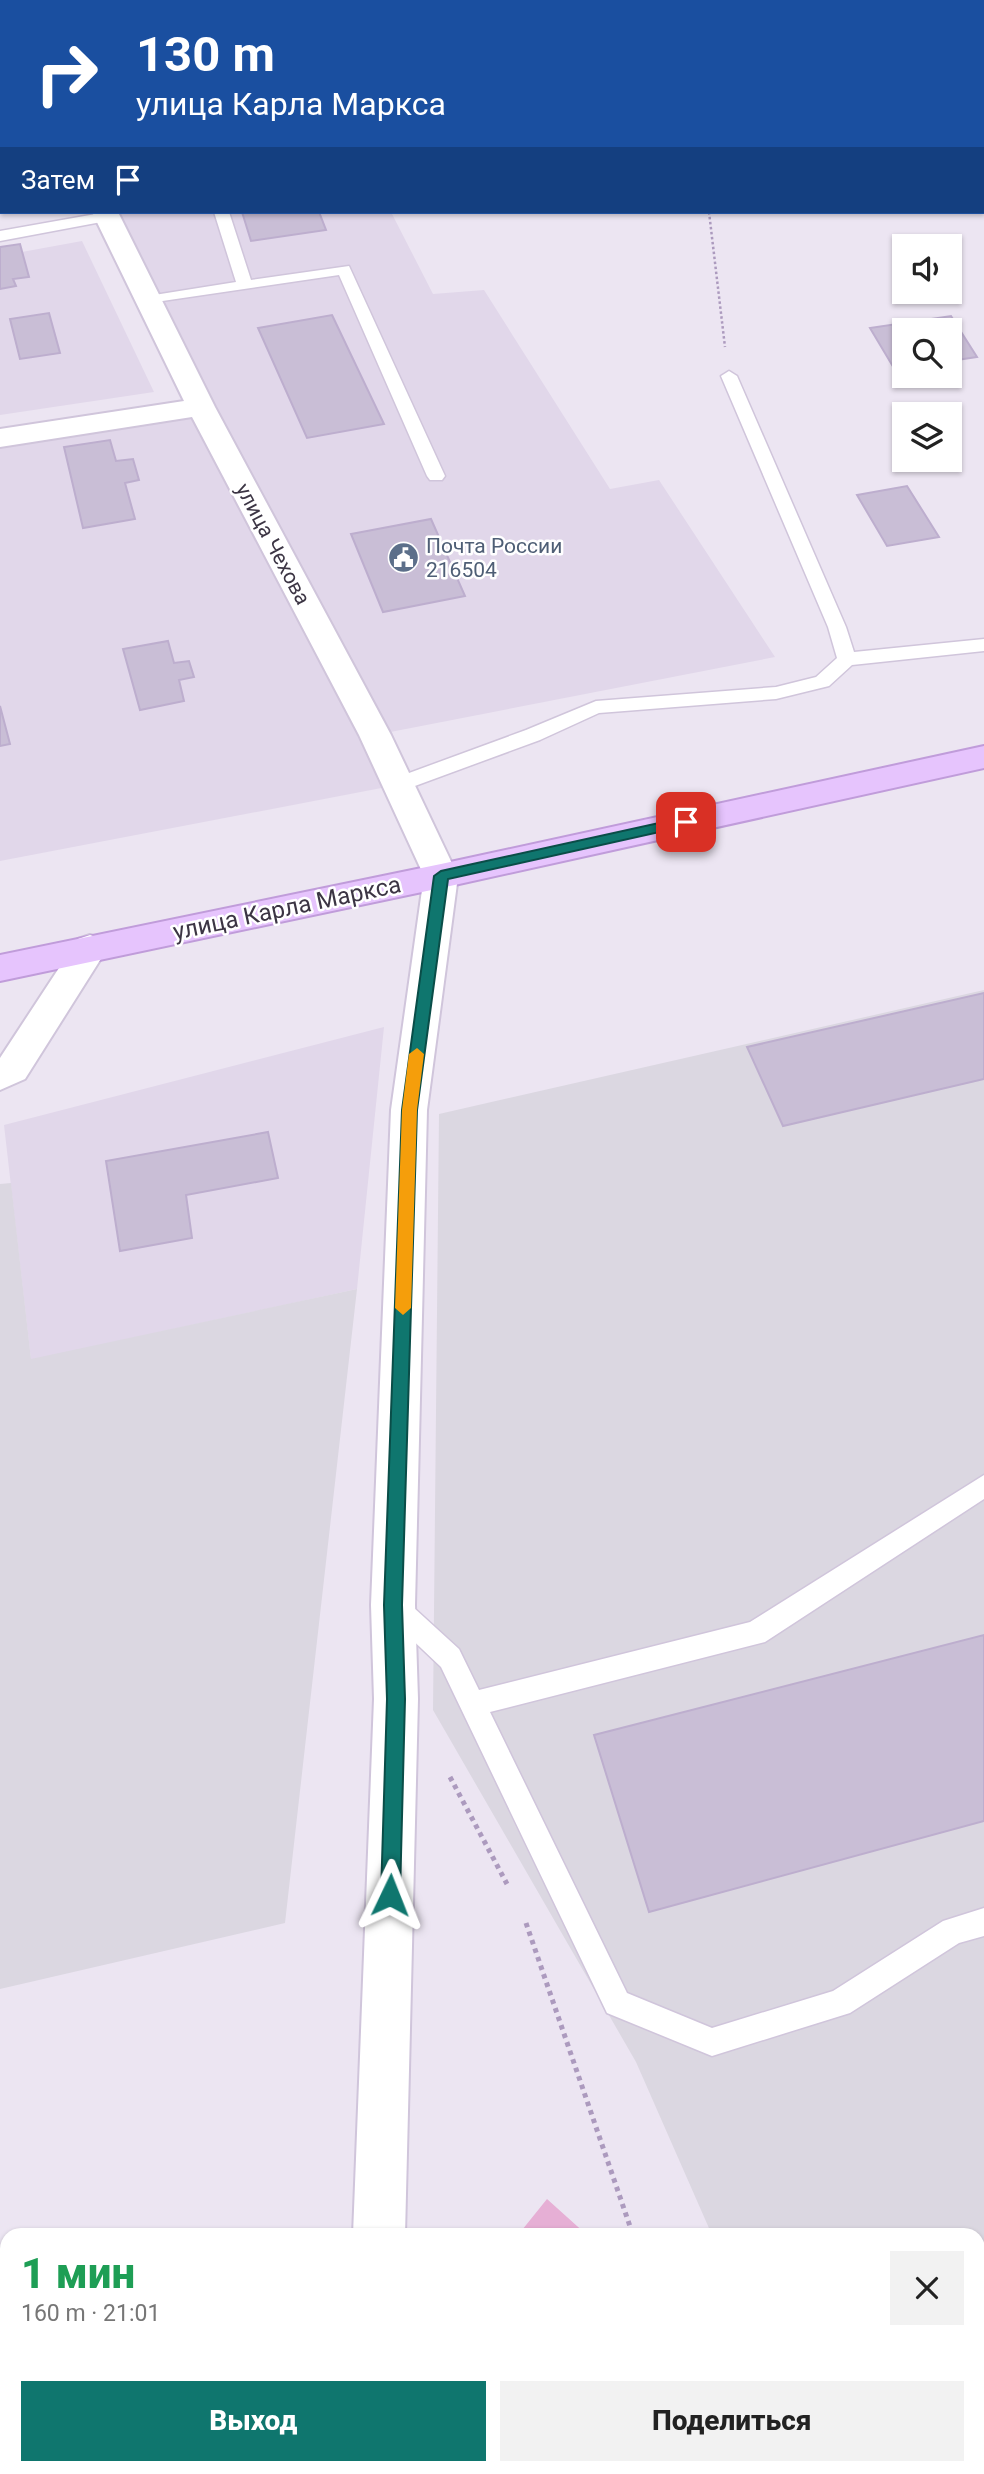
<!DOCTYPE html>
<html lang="ru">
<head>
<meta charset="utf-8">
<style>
  :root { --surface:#fff; --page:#f2f2f2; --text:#222; --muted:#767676; --accent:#0f766e }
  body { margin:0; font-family:Roboto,sans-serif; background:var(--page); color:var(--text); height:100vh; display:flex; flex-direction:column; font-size:26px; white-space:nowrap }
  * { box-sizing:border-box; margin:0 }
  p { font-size:23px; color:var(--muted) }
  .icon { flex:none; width:38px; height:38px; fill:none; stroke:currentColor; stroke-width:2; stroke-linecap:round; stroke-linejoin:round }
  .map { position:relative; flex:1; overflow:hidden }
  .drawer { position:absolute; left:0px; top:2228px; width:985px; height:247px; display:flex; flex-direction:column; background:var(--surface); border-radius:21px 21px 0 0; box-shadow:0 2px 5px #0004 }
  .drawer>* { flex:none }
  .top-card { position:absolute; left:0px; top:0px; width:985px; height:214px; box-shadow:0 2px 5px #0004; background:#1a4fa0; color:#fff; overflow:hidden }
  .tools { position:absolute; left:892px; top:234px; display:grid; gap:14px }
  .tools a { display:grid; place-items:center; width:70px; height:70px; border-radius:0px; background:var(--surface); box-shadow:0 2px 5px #0004; font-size:35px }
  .pin { position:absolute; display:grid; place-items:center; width:60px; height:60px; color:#fff; margin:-30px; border-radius:14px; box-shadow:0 4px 10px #0006 }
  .me { position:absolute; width:77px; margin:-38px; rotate:2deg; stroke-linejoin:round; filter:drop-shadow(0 0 5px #0008) }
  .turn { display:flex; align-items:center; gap:24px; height:147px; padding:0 21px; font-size:32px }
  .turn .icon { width:91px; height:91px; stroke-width:2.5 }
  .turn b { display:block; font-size:49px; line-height:60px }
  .then { display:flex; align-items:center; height:66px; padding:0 21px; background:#0003; gap:14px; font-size:26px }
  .round { display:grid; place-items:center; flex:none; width:74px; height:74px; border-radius:0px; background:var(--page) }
  .summary { display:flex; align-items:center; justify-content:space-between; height:119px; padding:0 21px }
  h1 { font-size:42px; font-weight:800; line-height:52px; color:#1e9e55 }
  .button { display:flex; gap:14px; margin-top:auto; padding:14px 21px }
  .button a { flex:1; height:80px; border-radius:0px; background:var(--accent); color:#fff; font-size:28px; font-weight:800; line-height:80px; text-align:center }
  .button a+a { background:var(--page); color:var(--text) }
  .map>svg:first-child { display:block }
  .residential { fill:#e1d7ea }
  .industrial { fill:#dbd7e1 }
  .green { fill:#e6afd5 }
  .building { fill:#c9bed6; stroke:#bdaece; stroke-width:2 }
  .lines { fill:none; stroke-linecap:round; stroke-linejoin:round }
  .service-casing { stroke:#d0c5db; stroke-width:3 }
  .minor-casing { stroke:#d0c5db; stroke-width:4 }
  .secondary-casing { stroke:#c09cda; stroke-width:4 }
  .path-far1 { stroke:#ac9abe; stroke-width:2.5; stroke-dasharray:2.5 2.5; stroke-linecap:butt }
  .path { stroke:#ac9abe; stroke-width:5; stroke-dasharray:4.5 4.5; stroke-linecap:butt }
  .service { fill:#fff; fill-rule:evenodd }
  .minor { fill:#fff; fill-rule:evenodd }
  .secondary { fill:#e6c4fd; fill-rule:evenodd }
  .route { fill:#0f766e; stroke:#0a4d48; stroke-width:2 }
  .slow { fill:#f59e0b }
  .labels { text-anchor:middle; stroke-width:5; stroke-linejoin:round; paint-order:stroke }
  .far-street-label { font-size:21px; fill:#3c3544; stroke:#fff }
  .far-service-label { font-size:21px; fill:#4e5e75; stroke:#fff; text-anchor:start }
  .street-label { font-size:24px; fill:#3c3544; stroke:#fff }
</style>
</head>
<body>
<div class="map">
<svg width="984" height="2474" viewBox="0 0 984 2474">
  <rect width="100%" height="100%" fill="#ece5f2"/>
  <path class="residential" d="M105 212H391L433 294 484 290 610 489 659 480 775 657 375 735 397 785 0 861V448L201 407Z
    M82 241 154 392 0 415V256Z
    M384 1027 357 1289 31 1360 4 1125Z
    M0 2393H7V2468H202V2474H0Z"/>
  <path class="industrial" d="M984 990V2474H818L815 2468H978V2235H712L636 2062 433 1710 439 1114Z
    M11 1183 31 1359 357 1289 285 1923 0 1989V1184Z"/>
  <path class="green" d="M547 2199 587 2235H518Z
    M428 2468H649L650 2474H426Z"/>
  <path class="building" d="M242 212H319L326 230 251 241Z
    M20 244 29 277 13 279 16 286 0 289V247Z
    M49 313 60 353 20 359 10 319Z
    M332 315 384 424 307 438 258 328Z
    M951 316 977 357 950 361V331H905V368L895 370 870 328Z
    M110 440 116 461 133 459 139 480 125 483 135 519 83 528 64 447Z
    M907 486 939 537 887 546 857 495Z
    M431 519 465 596 383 612 351 534Z
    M168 641 174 663 189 661 194 677 179 680 184 701 140 710 123 649Z
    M0 706 10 744 0 746Z
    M984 993V1079L783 1126 747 1047Z
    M268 1132 278 1178 186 1195 192 1238 120 1251 106 1161Z
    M984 1635V1821L649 1912 594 1735Z"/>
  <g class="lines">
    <defs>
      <path id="service" d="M107 212 112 214V220L0 241V231Z
        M214 212H229L251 280 349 266 445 476 442 480H430L427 476 339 275 142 304 140 301 148 296 236 282Z
        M729 371 737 376 846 627 854 652 984 639V651L852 665 829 686 776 699 599 713 540 740 404 790H390L387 785 390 780 526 730 596 701 776 687 816 677 837 658 828 627 721 376Z
        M984 1475V1499L765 1642 490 1712 627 1993 712 2028 833 1991 943 1921 984 1908V1936L959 1943 850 2013 712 2056 607 2013 441 1667 384 1613 380 1605 384 1597 393 1593 402 1597 459 1649 479 1690 750 1622Z"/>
      <path id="minor" d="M12 0H34L35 2H12Z
        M92 212H118L215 407 391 735 458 876 427 1110 415 1605 418 1699 405 2235H353L374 1699 371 1605 391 1110 424 876 359 735 192 417 0 447V429L184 401Z
        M90 935 102 939 107 948 102 957 25 1079 0 1090V1058L78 939Z
        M0 2285 7 2286V2338L0 2337Z
        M290 2468H344L342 2474H288Z"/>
      <path id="secondary" d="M984 746V768L441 888 0 981V955L441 864Z"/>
    </defs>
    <use href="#service" class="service-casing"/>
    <use href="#minor" class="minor-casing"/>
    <use href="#secondary" class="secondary-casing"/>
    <path class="path-far1" d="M709 212 725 347"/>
    <path class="path" d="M450 1777 507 1884
      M526 1923 633 2235
      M705 2468 707 2474"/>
    <use href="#service" class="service"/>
    <use href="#minor" class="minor"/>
    <use href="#secondary" class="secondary"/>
  </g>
  <path class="route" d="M686 817 691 819V825L448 879 417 1110 402 1605 405 1699 400 1895 397 1901 390 1904 384 1901 381 1895 387 1699 384 1605 402 1110 434 876 441 871Z"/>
  <path class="slow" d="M417 1048 424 1054 417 1110 411 1308 403 1315 395 1308 402 1110 409 1054Z"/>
  <defs>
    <symbol id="civic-disc" viewBox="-11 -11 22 22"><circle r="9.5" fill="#5c6f8a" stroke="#fff"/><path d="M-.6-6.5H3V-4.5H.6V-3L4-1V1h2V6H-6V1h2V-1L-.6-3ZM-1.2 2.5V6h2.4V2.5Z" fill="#fff"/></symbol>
  </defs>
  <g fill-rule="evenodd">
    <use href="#civic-disc" x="386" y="540" width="35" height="35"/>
  </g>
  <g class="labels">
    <g class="far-street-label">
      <text transform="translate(273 544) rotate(62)" y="7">улица Чехова</text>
    </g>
    <g class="far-service-label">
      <text x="426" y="553">Почта России<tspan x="426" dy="24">216504</tspan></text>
    </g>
    <g class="street-label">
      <text transform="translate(287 908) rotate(-12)" y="8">улица Карла Маркса</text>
    </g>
  </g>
</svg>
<div class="tools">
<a><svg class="icon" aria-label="sound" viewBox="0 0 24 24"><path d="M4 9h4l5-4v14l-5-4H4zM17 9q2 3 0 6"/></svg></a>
<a><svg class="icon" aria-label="search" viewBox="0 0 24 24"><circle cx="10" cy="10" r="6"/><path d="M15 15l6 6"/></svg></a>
<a><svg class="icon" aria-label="layers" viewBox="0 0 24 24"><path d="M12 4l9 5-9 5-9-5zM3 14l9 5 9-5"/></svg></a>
</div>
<div class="pin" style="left:686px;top:822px;background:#d93025"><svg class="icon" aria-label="arrive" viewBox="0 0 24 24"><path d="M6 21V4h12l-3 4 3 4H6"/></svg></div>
<svg class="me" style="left:390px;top:1895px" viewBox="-20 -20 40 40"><path d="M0-17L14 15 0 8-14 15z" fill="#0f766e" stroke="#fff" stroke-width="4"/></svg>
<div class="top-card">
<div class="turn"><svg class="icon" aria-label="right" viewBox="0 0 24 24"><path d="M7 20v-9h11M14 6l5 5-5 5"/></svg><div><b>130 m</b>улица Карла Маркса</div></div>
<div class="then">Затем<svg class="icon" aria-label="arrive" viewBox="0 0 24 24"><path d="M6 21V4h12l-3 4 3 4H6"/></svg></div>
</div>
<section class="drawer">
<div class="summary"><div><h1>1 мин</h1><p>160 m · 21:01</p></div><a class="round"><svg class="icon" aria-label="close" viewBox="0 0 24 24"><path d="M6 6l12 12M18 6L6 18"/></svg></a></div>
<div class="button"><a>Выход</a><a>Поделиться</a></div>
</section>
</div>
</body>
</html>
